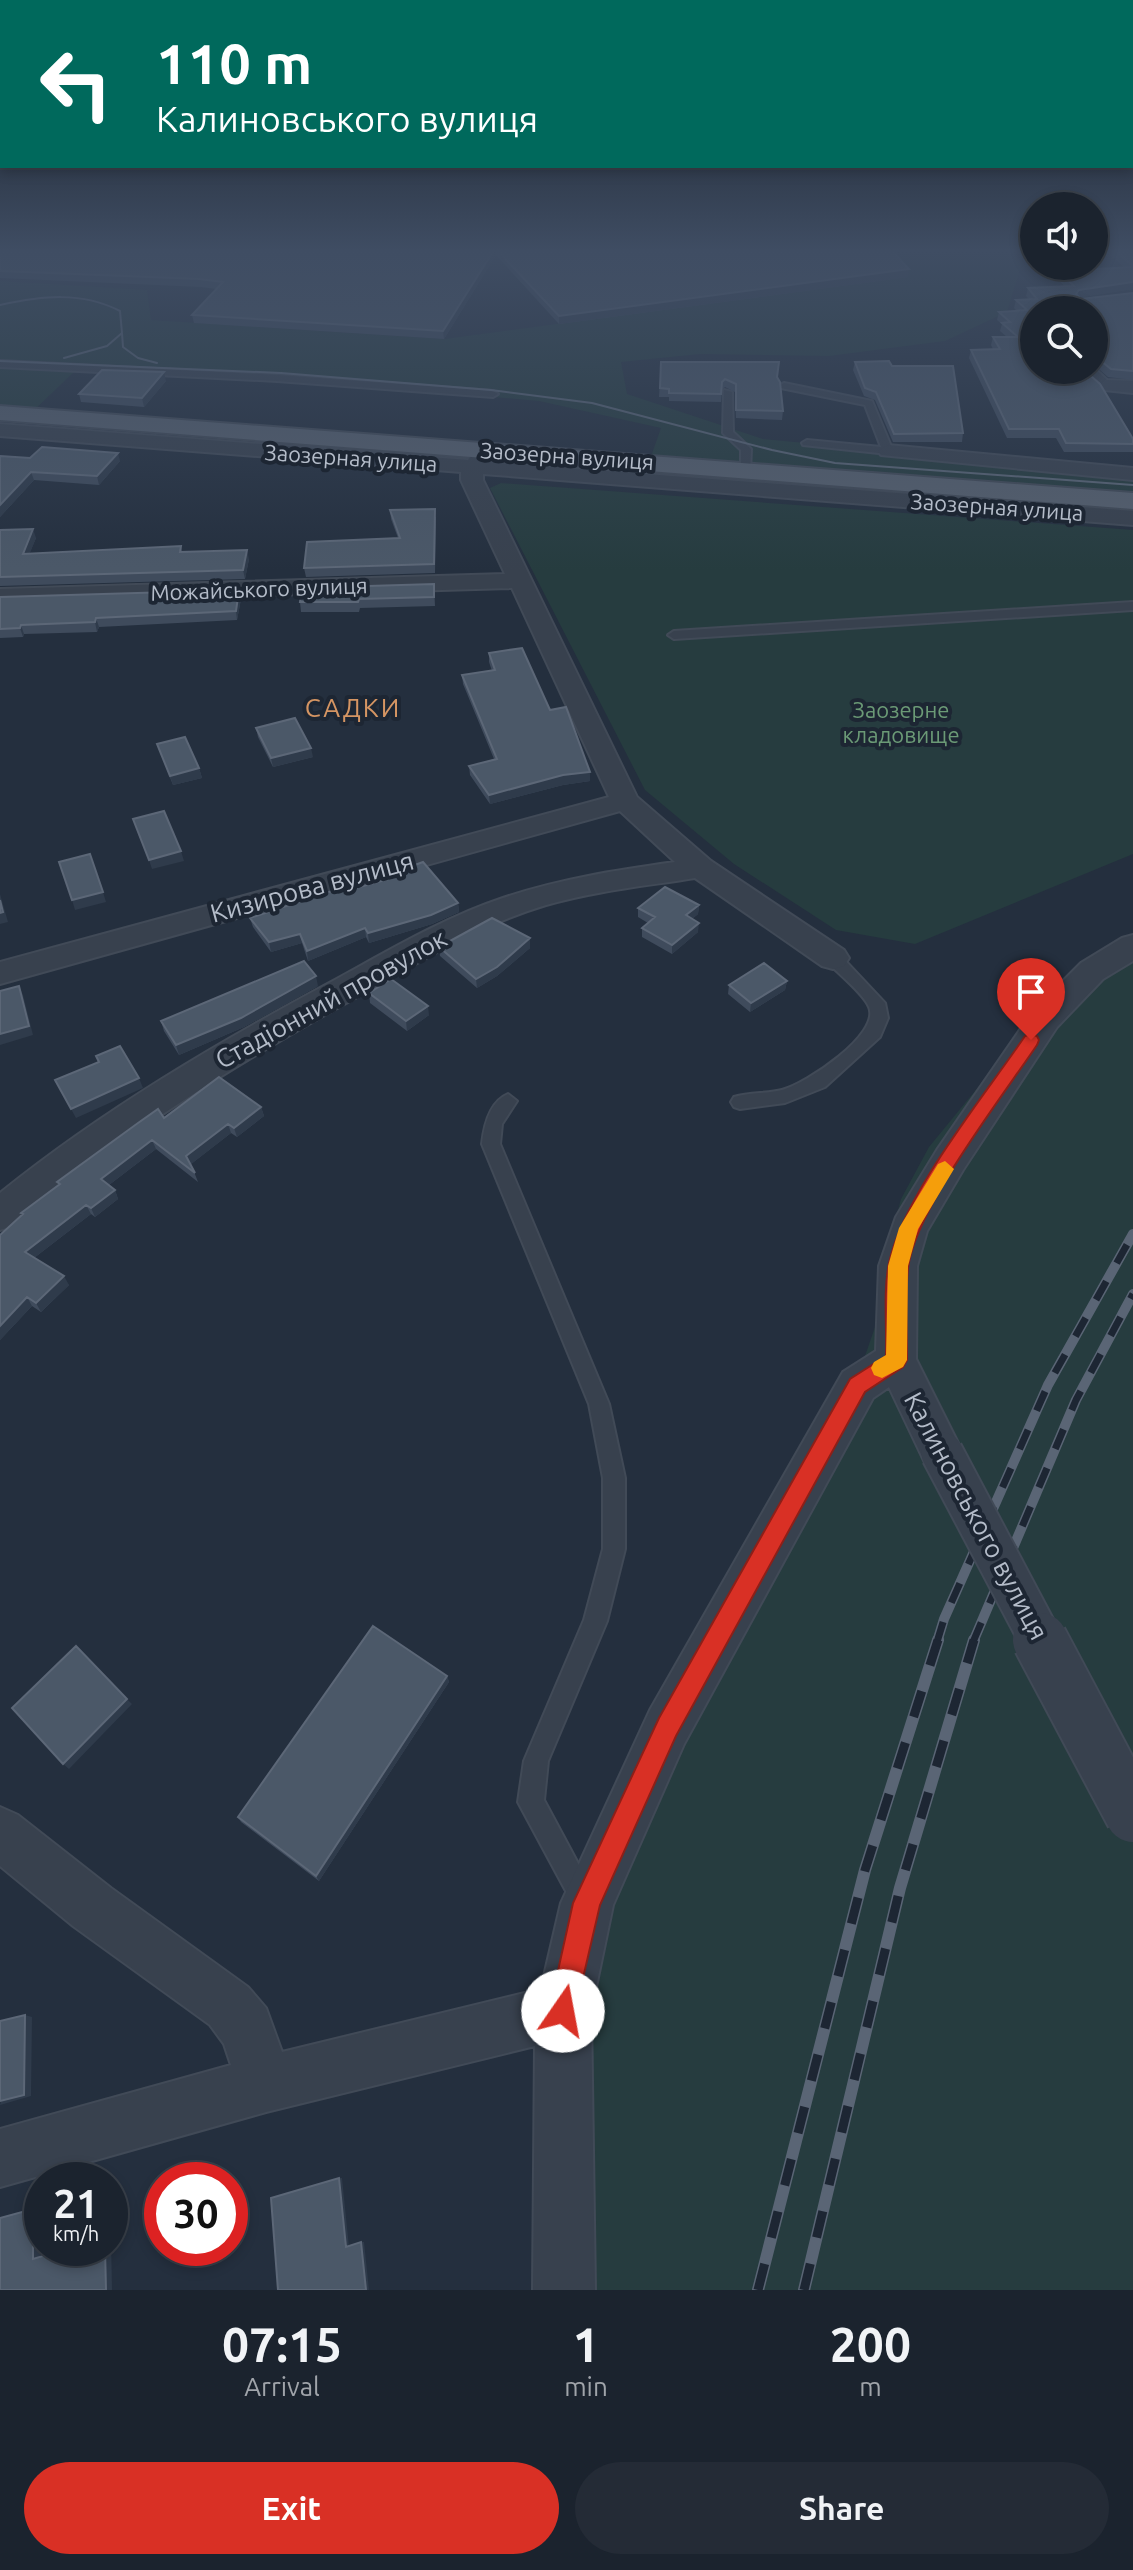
<!DOCTYPE html>
<html lang="en">
<head>
<meta charset="utf-8">
<style>
  :root { --surface:#1b232e; --page:#242b36; --text:#f1f3f6; --muted:#a0a4aa; --line:#39404a; --accent:#d93025 }
  body { margin:0; font-family:Ubuntu,sans-serif; background:var(--page); color:var(--text); height:100vh; display:flex; flex-direction:column; font-size:30px; white-space:nowrap }
  * { box-sizing:border-box; margin:0 }
  p { font-size:26px; color:var(--muted) }
  .icon { flex:none; width:44px; height:44px; fill:none; stroke:currentColor; stroke-width:2; stroke-linecap:round; stroke-linejoin:round }
  .map { position:relative; height:2290px; overflow:hidden }
  .details { display:flex; flex-direction:column; background:var(--surface); flex:1 }
  .details>* { flex:none }
  .guide { position:absolute; left:0px; top:0px; width:1134px; height:168px; box-shadow:0 4px 12px #0003,0 0 0 2px var(--line); background:#00695c; color:#fff; overflow:hidden }
  .buttons { position:absolute; left:1020px; top:192px; display:grid; gap:16px }
  .buttons a { display:grid; place-items:center; width:88px; height:88px; border-radius:50%; background:var(--surface); box-shadow:0 4px 12px #0003,0 0 0 2px var(--line); font-size:40px }
  .speed { position:absolute; left:24px; top:2162px; display:flex; gap:16px; font-size:40px; font-weight:700; text-align:center }
  .speed>* { display:grid; place-content:center; width:104px; height:104px; border-radius:50%; background:var(--surface); box-shadow:0 4px 12px #0003,0 0 0 2px var(--line); line-height:1 }
  .speed small { font-size:20px; font-weight:400 }
  .speed .limit { border:12px solid #d22; background:#fff; color:#111 }
  .pin { position:absolute; display:grid; place-items:center; width:68px; height:68px; color:#fff; margin:-82px -34px; border-radius:50% 50% 50% 0; rotate:-45deg; box-shadow:0 0 8px #0007 }
  .pin .icon { rotate:45deg }
  .me { position:absolute; width:88px; margin:-44px; rotate:12deg; stroke-linejoin:round; filter:drop-shadow(0 0 6px #0008) }
  .turn { display:flex; align-items:center; gap:28px; height:168px; padding:0 24px; font-size:36px }
  .turn .icon { width:104px; height:104px; stroke-width:2.5 }
  .turn b { display:block; font-size:56px; line-height:68px }
  .eta { display:flex; justify-content:space-evenly; align-items:center; height:136px; text-align:center }
  .eta b { font-size:48px; font-weight:700; line-height:56px }
  .action { display:flex; gap:16px; margin-top:auto; padding:16px 24px }
  .action a { flex:1; height:92px; border-radius:48px; background:var(--accent); color:#fff; font-size:32px; font-weight:700; line-height:92px; text-align:center }
  .action a+a { background:var(--page); color:var(--text) }
  .map>svg:first-child { display:block }
  .green { fill:#263c3f }
  .lines { fill:none; stroke-linecap:round; stroke-linejoin:round }
  .lane-casing { stroke:#414a57; stroke-width:4 }
  .street-casing { stroke:#414a57; stroke-width:4 }
  .primary-casing { stroke:#414a57; stroke-width:4 }
  .lane { fill:#38414e; fill-rule:evenodd }
  .street { fill:#38414e; fill-rule:evenodd }
  .primary { fill:#56606e; fill-rule:evenodd }
  .tram { stroke:#5a6575; stroke-width:2 }
  .rail-far1-casing { stroke:#5a6575; stroke-width:10 }
  .rail-casing { stroke:#5a6575; stroke-width:12 }
  .rail-far1 { stroke:#1d2633; stroke-width:7; stroke-dasharray:21; stroke-linecap:butt }
  .rail { stroke:#1d2633; stroke-width:9; stroke-dasharray:27; stroke-linecap:butt }
  .street-bridge-far1-casing { stroke:#414a57; stroke-width:45; stroke-linecap:butt }
  .street-bridge-casing { stroke:#414a57; stroke-width:58; stroke-linecap:butt }
  .street-bridge-far1 { stroke:#38414e; stroke-width:41 }
  .street-bridge { stroke:#38414e; stroke-width:54 }
  .wall { fill:#3f4b5c }
  .shaded-wall { fill:#2f3b4b }
  .building { fill:#4b5868; stroke:#5c6777; stroke-width:2 }
  .route { fill:#d93025; stroke:#8d1f18; stroke-width:2 }
  .slow { fill:#f59e0b }
  .labels { text-anchor:middle; stroke-width:8; stroke-linejoin:round; paint-order:stroke }
  .far-street-label { font-size:22px; fill:#b4bcc9; stroke:#1d2633 }
  .far-park-label { font-size:22px; fill:#6b9a76; stroke:#1d2633 }
  .far-quarter-label { font-size:26px; letter-spacing:2px; fill:#d59563; stroke:#1d2633 }
  .street-label { font-size:26px; fill:#b4bcc9; stroke:#1d2633 }
</style>
</head>
<body>
<div class="map">
<svg width="1133" height="2290" viewBox="0 0 1133 2290">
  <rect width="100%" height="100%" fill="#242f3e"/>
  <path class="green" d="M883 250H1010L1022 263 1007 312 945 341 829 356 700 354 621 362 627 394 763 439 1133 474V500L649 462 661 428 539 401 414 390 75 371 30 414 0 412V281L147 290 151 320 444 339 907 277Z
    M501 483 1133 530V854L915 944 836 930 734 864 645 790 490 488Z
    M1133 937V2290H580L588 1919 846 1411 884 1301 893 1228 901 1199 929 1147 1053 996Z"/>
  <g class="lines">
    <defs>
      <path id="lane" d="M0 361 277 375 493 391 498 394 493 397 277 381 0 367Z
        M784 383 872 401 893 451 888 454 803 445 802 443 807 440 881 447 865 405 781 388 779 386Z
        M724 390 732 392 733 432 751 449 750 472 741 470V450L723 433Z
        M1133 602V610L674 639 668 635 674 631Z
        M833 953 839 954 885 1003 888 1018 880 1037 825 1087 785 1103 740 1109 734 1107 731 1102 734 1097C750 1092 767 1094 782 1090 806 1084 881 1034 869 1007 864 994 838 973 827 962L825 958 827 954Z
        M508 1094 517 1101 502 1124 500 1144 609 1404 625 1478V1549L607 1621 548 1761 544 1800 596 1897 592 1906 583 1910 574 1906 518 1802 524 1761 584 1620 603 1549V1478L589 1404 482 1144C484 1126 489 1102 508 1094Z"/>
      <path id="street" d="M1094 368 1107 380 1133 381V393L1095 389 1076 370Z
        M0 424 468 460 477 446 484 444 494 450 488 462 1133 511V525L483 474V480L637 797 711 861 844 950 849 958 844 966 833 969 822 966 695 878C645 886 594 891 546 905 482 924 424 959 366 992 242 1060 122 1134 13 1226L0 1230V1193C103 1110 217 1043 333 981 388 951 443 918 503 898 559 879 617 870 675 862L620 811 0 984V962L609 797 512 588 0 603V589L505 574 461 480V472L0 436Z
        M888 445 1133 468V480L881 455 878 451Z
        M1133 935V961L1103 979 1057 1027 963 1170 927 1231 917 1266 916 1359 963 1453 957 1467 942 1473 927 1467 889 1387 873 1398 684 1744 613 1905 591 2011 595 2290H533L535 2046 266 2112 0 2187V2129L231 2065 224 2044 210 2025 73 1926 0 1866V1807L18 1815 111 1888 248 1987 266 2008 282 2052 541 1989 561 1903 650 1710 843 1372 876 1351 879 1266 896 1217 937 1150 1033 1011 1081 963 1122 938Z"/>
      <path id="primary" d="M0 406 1133 493V509L0 420Z"/>
    </defs>
    <use href="#lane" class="lane-casing"/>
    <use href="#street" class="street-casing"/>
    <use href="#primary" class="primary-casing"/>
    <use href="#lane" class="lane"/>
    <use href="#street" class="street"/>
    <use href="#primary" class="primary"/>
    <path class="tram" d="M0 305C42 296 81 291 120 311L122 333 107 346 64 358
      M122 333 123 347 138 358 157 363
      M0 361 281 373 491 390 592 403 772 450 835 463 1133 485"/>
    <defs>
      <path id="rail-far1" d="M937 1642 944 1619 1048 1385 1133 1234
        M973 1642 1076 1400 1133 1294"/>
      <path id="rail" d="M758 2290 865 1870 938 1640
        M804 2290 900 1888 974 1640"/>
    </defs>
    <use href="#rail-far1" class="rail-far1-casing"/>
    <use href="#rail" class="rail-casing"/>
    <use href="#rail-far1" class="rail-far1"/>
    <use href="#rail" class="rail"/>
    <defs>
      <path id="street-bridge-far1" d="M942 1453 1042 1642"/>
      <path id="street-bridge" d="M1040 1640 1133 1815"/>
    </defs>
    <use href="#street-bridge-far1" class="street-bridge-far1-casing"/>
    <use href="#street-bridge" class="street-bridge-casing"/>
    <use href="#street-bridge-far1" class="street-bridge-far1"/>
    <use href="#street-bridge" class="street-bridge"/>
  </g>
  <path class="wall" d="M0 250H891L908 277 559 324 496 255 444 339 194 323 192 315 216 289 201 287 0 278Z
    M1105 250H1133V289L1080 297 1081 299 1133 293V380L1108 377 1094 365V310H1034L1133 439V452H1064L1056 438H1007L969 358 971 350 993 349 991 345 993 337H1007L1000 331 1002 324 997 320 999 312 1017 311 1014 308 1016 300 1029 299 1026 296 1028 288 1065 287 1057 278 1058 271 1125 268Z
    M661 362 777 377 783 411 782 420 736 418 735 392 725 387 722 390 721 402 669 401V397H659Z
    M855 362 892 366 963 433 962 442H893L875 400 864 396 853 370Z
    M166 381 144 407 81 402 79 394Z
    M0 456 30 458 120 461 99 485 34 480 0 517Z
    M390 510 436 517 435 573 306 577 304 568 398 538 391 519Z
    M0 530 36 538 29 554 181 546 182 552 249 559 245 579 0 586Z
    M434 584 435 606 360 608 359 612H301L300 602Z
    M0 597 241 599 237 620 99 627 97 632 24 634 23 637 0 638Z
    M489 653 550 710 590 772V781L563 785 490 804 470 775 469 766 494 759 463 684 462 675 492 671 489 662Z
    M256 728 313 757 273 767 258 737Z
    M157 744 199 768 202 778 173 785Z
    M396 872 458 903 459 912 432 924 369 943 366 937 308 961 302 943 271 952 253 927 250 918 397 876Z
    M699 905 698 914 692 919 698 932 672 954 642 937V928L648 923 638 917V908Z
    M530 938V948L497 976 477 988 440 956 439 947Z
    M787 981 785 990 750 1012 728 994 729 985Z
    M318 986 244 1027 179 1055 164 1031 161 1021Z
    M369 993 429 1015 407 1031 370 1003Z
    M261 1107 264 1116 237 1137 231 1133 191 1164 198 1182 156 1149 109 1185 115 1190 118 1199 95 1217 91 1214 34 1258 69 1285 41 1312 32 1306 0 1340V1235L22 1215 21 1213 59 1184 57 1182 164 1118Z
    M447 1676 449 1682 319 1881 241 1822 238 1817Z"/>
  <path class="shaded-wall" d="M494 250H495L496 255 444 339 443 331Z
    M909 269 908 277 559 324V316Z
    M1133 282V289L1077 298 1076 294 1079 290Z
    M164 372 166 381 144 407 142 398Z
    M118 453 120 461 99 485 97 476Z
    M31 472 34 480 0 517V505Z
    M33 529 36 538 26 563 23 554Z
    M247 550 249 559 245 579 243 570Z
    M239 590 241 599 237 620 236 611Z
    M96 618 99 627 97 632 95 622Z
    M21 625 24 634 23 637 20 628Z
    M311 748 313 757 273 767 271 758Z
    M199 768 202 778 173 785 170 776Z
    M590 772V781L563 785 490 804 489 795 563 775Z
    M181 851 184 861 152 869 149 860Z
    M103 892 106 902 75 910 72 900Z
    M0 894 8 922 0 924Z
    M458 903 459 912 432 924 369 943 368 933Z
    M699 905 698 914 685 925 686 915Z
    M699 923 698 932 672 954V945Z
    M365 928 366 937 308 961 307 951Z
    M300 934 302 943 271 952 269 942Z
    M530 938V948L497 976 477 988 476 979Z
    M316 976 318 986 244 1027 179 1055 176 1045Z
    M787 981 785 990 750 1012 751 1003Z
    M19 986 23 995 33 1035 0 1045V1034Z
    M428 1006 429 1015 407 1031 406 1021Z
    M139 1078 143 1088 76 1118 71 1109Z
    M261 1107 264 1116 237 1137 234 1128Z
    M228 1124 231 1133 190 1165 186 1156Z
    M152 1140 156 1149 105 1188 101 1179Z
    M115 1190 118 1199 95 1217 91 1208Z
    M86 1205 91 1214 30 1261 25 1252Z
    M64 1276 69 1285 41 1312 36 1303Z
    M27 1297 32 1306 0 1340V1326Z
    M447 1676 449 1682 319 1881 316 1876Z
    M127 1699 132 1704 69 1769 63 1764Z
    M25 2015 32 2017 31 2096 0 2105Z
    M339 2178H342L349 2247H346Z
    M33 2209H41L40 2258 33 2259Z
    M110 2237H111L112 2290H106L105 2248H110Z
    M361 2242H364L369 2290H366Z"/>
  <path class="building" d="M0 250H494L443 331 192 315 223 282 199 279 0 271Z
    M497 250H891L909 269 559 316Z
    M1115 250H1133V266Z
    M1133 267V282L1079 290 1076 294 1081 299 1133 293V371L1111 369 1096 357H1094V310H1034V370H1084L1100 384 1133 439V444L1066 443 1059 429H1009L971 350 1000 349 993 337H1018L1002 323 1010 322 999 312 1027 310 1016 300 1037 299 1028 288 1074 286 1058 271Z
    M889 361 892 366H953L963 433 894 434 876 392 865 388 855 362Z
    M661 362H779L777 377 780 382 783 411 736 410V384L725 379 722 382 721 394 669 393V389L660 388Z
    M102 370 164 372 142 398 79 394Z
    M42 447 118 453 97 476 31 472 0 505V456L30 458Z
    M435 509 434 564 304 568 307 542 400 538 390 510Z
    M33 529 23 554 181 546 180 552 247 550 243 570 0 577V530Z
    M434 584V597L359 599 358 602H300L302 588Z
    M239 590 236 611 96 618 95 622 21 625 20 628 0 629V597Z
    M522 648 550 710 566 707 590 772 563 775 489 795 469 766 497 759 462 675 495 670 489 653Z
    M295 718 311 748 271 758 256 728Z
    M185 737 199 768 170 776 157 744Z
    M164 811 181 851 149 860 133 819Z
    M90 854 103 892 72 900 59 862Z
    M423 862 458 903 431 915 368 933 365 928 307 951 300 934 269 942 250 918 335 890 337 893 400 876 396 872Z
    M665 887 699 905 686 915 699 923 672 945 642 928 655 917 638 908Z
    M0 900 3 912 0 913Z
    M492 918 530 938 497 967 476 979 439 947Z
    M304 961 316 976 241 1018 176 1045 161 1021Z
    M764 963 787 981 751 1003 729 985Z
    M391 979 428 1006 406 1021 369 993Z
    M19 986 29 1026 0 1034V991Z
    M120 1046 139 1078 71 1109 55 1080 99 1062 96 1056Z
    M219 1077 261 1107 234 1128 228 1124 186 1156 195 1173 152 1140 101 1179 115 1190 91 1208 86 1205 25 1252 64 1276 36 1303 27 1297 0 1326V1235L23 1214 21 1213 60 1184 57 1182 138 1123 158 1109 164 1118Z
    M373 1626 447 1676 316 1876 238 1817Z
    M76 1646 127 1699 63 1764 12 1708Z
    M25 2015 24 2095 0 2101V2021Z
    M339 2178 346 2247 361 2242 366 2290H278L271 2198Z
    M33 2209V2259L70 2248H105L106 2290H0V2218Z"/>
  <linearGradient id="sky" x2="0" y2="1"><stop stop-color="#141a22"/><stop offset="0.44" stop-color="#3f4d63"/><stop offset="1" stop-color="#3f4d63" stop-opacity="0"/></linearGradient>
  <rect width="1133" height="570" fill="url(#sky)"/>
  <path class="route" d="M1031 1034 1037 1036 1039 1040 1037 1045C1002 1097 915 1209 908 1268 905 1298 907 1330 907 1360L903 1367 865 1392 676 1736 600 1905 573 2021 563 2025 553 2021 549 2011 573 1903 659 1718 850 1379 886 1356C887 1326 883 1292 889 1263 905 1192 983 1098 1025 1036Z"/>
  <path class="slow" d="M945 1161 954 1169 918 1229 908 1266 907 1360 903 1367 882 1378 874 1375 871 1368 874 1362 886 1355 888 1266 899 1228 938 1164Z"/>
  <g class="labels">
    <g class="far-street-label">
      <text transform="translate(567 456) rotate(4)" y="8">Заозерна вулиця</text>
      <text transform="translate(351 458) rotate(4)" y="8">Заозерная улица</text>
      <text transform="translate(997 507) rotate(4)" y="8">Заозерная улица</text>
      <text transform="translate(259 589) rotate(-2)" y="8">Можайського вулиця</text>
    </g>
    <g class="far-park-label">
      <text x="901" y="718">Заозерне<tspan x="901" dy="25">кладовище</tspan></text>
    </g>
    <g class="far-quarter-label">
      <text x="353" y="717">САДКИ</text>
    </g>
    <g class="street-label">
      <text transform="translate(312 887) rotate(-15)" y="9">Кизирова вулиця</text>
      <text transform="translate(331 999) rotate(-29)" y="9">Стадіонний провулок</text>
      <text transform="translate(976 1516) rotate(62)" y="9">Калиновського вулиця</text>
    </g>
  </g>
</svg>
<div class="buttons">
<a><svg class="icon" aria-label="sound" viewBox="0 0 24 24"><path d="M4 9h4l5-4v14l-5-4H4zM17 9q2 3 0 6"/></svg></a>
<a><svg class="icon" aria-label="search" viewBox="0 0 24 24"><circle cx="10" cy="10" r="6"/><path d="M15 15l6 6"/></svg></a>
</div>
<div class="speed"><div>21<small>km/h</small></div><div class="limit">30</div></div>
<div class="pin" style="left:1031px;top:1040px;background:#d93025"><svg class="icon" aria-label="arrive" viewBox="0 0 24 24"><path d="M6 21V4h12l-3 4 3 4H6"/></svg></div>
<svg class="me" style="left:563px;top:2011px" viewBox="-20 -20 40 40"><circle r="19" fill="#fff"/><path d="M0-13L10 11 0 6-10 11z" fill="#d93025"/></svg>
<div class="guide">
<div class="turn"><svg class="icon" aria-label="left" viewBox="0 0 24 24"><path d="M17 20v-9H6M10 6l-5 5 5 5"/></svg><div><b>110 m</b>Калиновського вулиця</div></div>
</div>
</div>
<section class="details">
<div class="eta">
<div><b>07:15</b><p>Arrival</p></div>
<div><b>1</b><p>min</p></div>
<div><b>200</b><p>m</p></div>
</div>
<div class="action"><a>Exit</a><a>Share</a></div>
</section>
</body>
</html>
